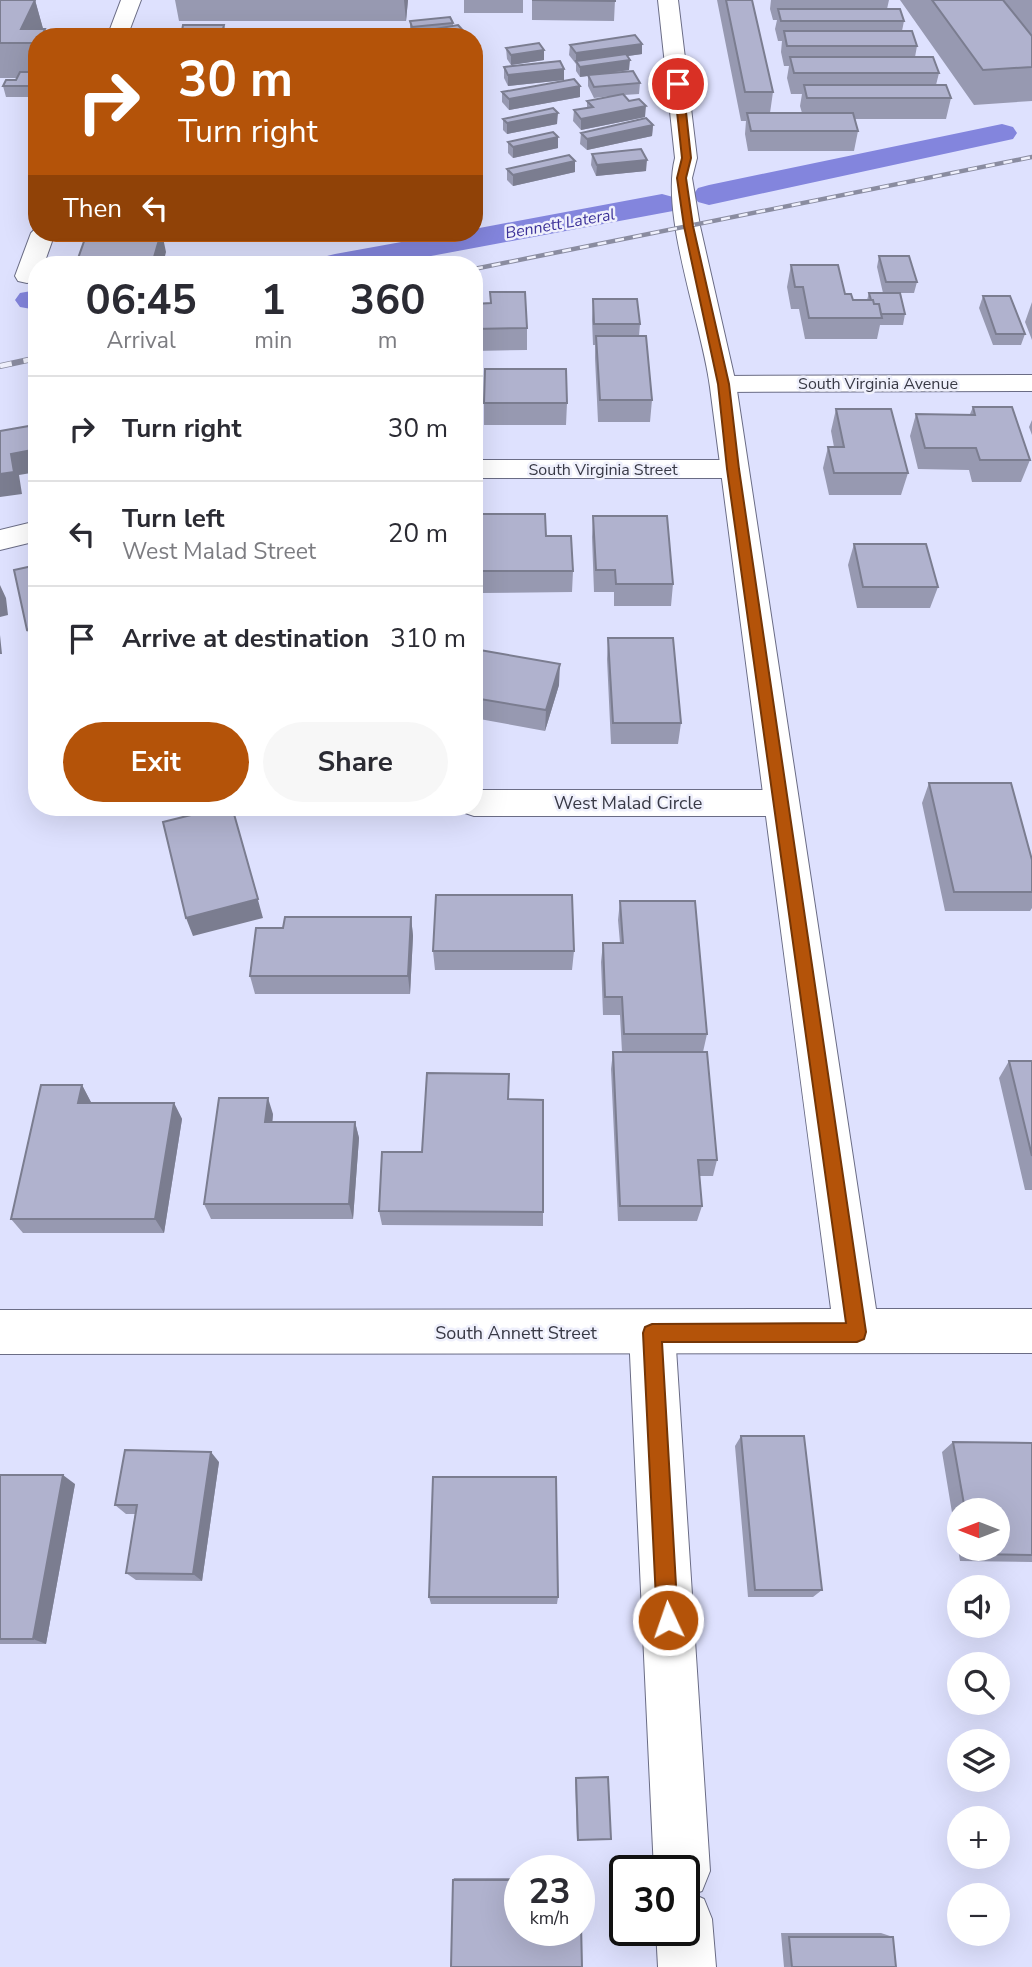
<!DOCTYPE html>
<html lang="en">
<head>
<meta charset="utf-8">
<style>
  :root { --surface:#fff; --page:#f7f7f7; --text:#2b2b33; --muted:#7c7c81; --line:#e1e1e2; --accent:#b45309 }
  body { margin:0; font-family:"Nunito Sans",sans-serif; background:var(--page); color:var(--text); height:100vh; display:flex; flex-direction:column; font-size:26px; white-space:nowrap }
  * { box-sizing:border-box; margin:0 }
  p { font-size:23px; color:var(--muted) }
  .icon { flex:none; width:38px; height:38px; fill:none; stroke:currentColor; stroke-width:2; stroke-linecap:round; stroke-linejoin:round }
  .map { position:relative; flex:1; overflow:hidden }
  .details { position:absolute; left:28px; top:256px; width:455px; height:560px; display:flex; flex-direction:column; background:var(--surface); border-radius:28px; box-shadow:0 7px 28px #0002 }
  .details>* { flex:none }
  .top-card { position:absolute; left:28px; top:28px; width:455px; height:214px; border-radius:28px; box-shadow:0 7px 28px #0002; background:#b45309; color:#fff; overflow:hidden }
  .needle { width:46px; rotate:270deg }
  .tools { position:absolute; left:947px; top:1498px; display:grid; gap:14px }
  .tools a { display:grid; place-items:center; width:63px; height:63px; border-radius:50%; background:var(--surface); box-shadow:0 7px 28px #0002; font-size:35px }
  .speed { position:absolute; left:504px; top:1855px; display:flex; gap:14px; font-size:35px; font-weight:700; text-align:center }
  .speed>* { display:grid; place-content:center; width:91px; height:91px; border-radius:50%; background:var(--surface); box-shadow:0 7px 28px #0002; line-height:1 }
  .speed small { font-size:18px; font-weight:400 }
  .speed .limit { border:4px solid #111; border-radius:10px; background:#fff; color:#111 }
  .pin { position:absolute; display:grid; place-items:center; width:60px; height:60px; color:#fff; margin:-30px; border:4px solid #fff; border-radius:50%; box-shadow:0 2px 7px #0007 }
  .me { position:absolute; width:77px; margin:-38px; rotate:357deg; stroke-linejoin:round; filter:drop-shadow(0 0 5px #0008) }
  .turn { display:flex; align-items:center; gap:24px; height:147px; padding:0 35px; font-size:32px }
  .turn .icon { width:91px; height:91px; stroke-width:2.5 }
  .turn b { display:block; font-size:49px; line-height:60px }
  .then { display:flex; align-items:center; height:66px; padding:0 35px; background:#0003; gap:14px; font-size:26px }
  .eta { display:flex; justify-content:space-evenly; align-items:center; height:119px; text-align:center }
  .eta b { font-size:42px; font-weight:700; line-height:49px }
  .action { display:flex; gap:14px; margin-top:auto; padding:14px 35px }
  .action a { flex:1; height:80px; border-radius:42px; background:var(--accent); color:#fff; font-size:28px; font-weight:700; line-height:80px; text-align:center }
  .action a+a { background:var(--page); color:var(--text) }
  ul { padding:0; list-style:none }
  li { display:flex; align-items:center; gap:21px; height:105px; padding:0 35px; border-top:2px solid var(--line) }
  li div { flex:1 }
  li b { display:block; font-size:26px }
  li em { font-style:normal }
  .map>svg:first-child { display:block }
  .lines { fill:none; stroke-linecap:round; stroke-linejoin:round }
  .canal { fill:#8385dd; fill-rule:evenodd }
  .street-casing { stroke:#6a6c85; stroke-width:2 }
  .secondary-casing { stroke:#6a6c85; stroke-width:2 }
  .street { fill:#fff; fill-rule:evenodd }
  .secondary { fill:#fff; fill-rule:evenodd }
  .rail-far1-casing { stroke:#8a8ca0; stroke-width:4.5 }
  .rail-casing { stroke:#8a8ca0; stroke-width:6 }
  .rail-far1 { stroke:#eff0fc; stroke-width:2.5; stroke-dasharray:9; stroke-linecap:butt }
  .rail { stroke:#eff0fc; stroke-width:4.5; stroke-dasharray:12; stroke-linecap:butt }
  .wall { fill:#9799b1; fill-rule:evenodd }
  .shaded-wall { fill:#7b7d90 }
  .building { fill:#b0b2ce; stroke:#7b7d90; stroke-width:2 }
  .route { fill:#b45309; stroke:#753606; stroke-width:2 }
  .labels { text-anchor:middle; stroke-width:5; stroke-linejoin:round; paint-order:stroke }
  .far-water-label { font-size:16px; font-style:italic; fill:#3e339a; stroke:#eff0fc }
  .far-street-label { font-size:16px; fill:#383945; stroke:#eff0fc }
  .street-label { font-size:18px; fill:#383945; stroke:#eff0fc }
</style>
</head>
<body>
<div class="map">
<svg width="1032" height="1967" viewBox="0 0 1032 1967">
  <rect width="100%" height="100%" fill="#dee1fe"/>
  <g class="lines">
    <path class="canal" d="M1002 124 1013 127 1017 133 1013 139 709 205 698 202 693 195 698 188 709 185Z
      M662 194 673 197 678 204 673 211 388 264H318L323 257 335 254 451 233H474V229Z
      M37 290V310L20 307 15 300 20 293Z"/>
    <defs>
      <path id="street" d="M121 0H141L127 37H107Z
        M37 227V233H55L44 264H37L36 281 27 283 18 281 15 276 31 233Z
        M1032 375V391L723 392 713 390 710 384 713 378 723 376Z
        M474 460H733L743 463 747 469 743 475 733 478H474Z
        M37 521V541L0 550V530Z
        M474 790H781L793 794 799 803 793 812 781 816H474L462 812 459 807H474Z
        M652 1311 668 1317 675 1333 710 1871 702 1891 693 1894 704 1899 712 1919 716 1967H658L656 1930H684V1871H654L629 1333 636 1317Z"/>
      <path id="secondary" d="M658 0H678L697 158 692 178 700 226 736 384 876 1309H1032V1353L0 1354V1310L831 1309C790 1002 750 694 710 387 702 324 660 216 675 158Z"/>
    </defs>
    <use href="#street" class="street-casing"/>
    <use href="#secondary" class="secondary-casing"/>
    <use href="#street" class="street"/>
    <use href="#secondary" class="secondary"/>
    <defs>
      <path id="rail-far1" d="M474 269 1032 157"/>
      <path id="rail" d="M0 366 37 358"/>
    </defs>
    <use href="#rail-far1" class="rail-far1-casing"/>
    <use href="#rail" class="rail-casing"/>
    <use href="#rail-far1" class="rail-far1"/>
    <use href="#rail" class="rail"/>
  </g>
  <path class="wall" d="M0 0H35L43 29 37 37V97H6L3 86 16 80 17 78H0Z
    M175 0H408L406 21H179Z
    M464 0H523V13H464Z
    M532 0H615L614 21 532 20Z
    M717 0H752L773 92 770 113H802L800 106 802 94H791L787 78 789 66H784L781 52 782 41H778L775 29 777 20H773L770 9 771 0H889L887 9 904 21 902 31 917 46 915 57 939 73 936 85 951 98 946 119H855L858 131 854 151H748L745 134 746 121H741Z
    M900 0H1003L1032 36V101L974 105Z
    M1003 0H1032V36Z
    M410 21 453 23V26L469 37H412L410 31Z
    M570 45 642 54 628 56 629 70 604 74 640 83 639 94 624 95 645 117 581 130 573 121 574 110 587 108V101L611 96 594 98 588 86V76L580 77 576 71V64L569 55Z
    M506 48 544 60 511 65 507 59Z
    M504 67 564 69V80L508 86 504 78Z
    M580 86V97L509 110 502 102V92Z
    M503 119 557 124 507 134 503 130Z
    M653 125 652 136 587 150 580 144 581 133Z
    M508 142 558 148 513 158 508 153Z
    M592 154 646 171 596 176 591 165Z
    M575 161V172L513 186 507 180V169Z
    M879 256 917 282 914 293H883L877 267Z
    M791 265 845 294 853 300H867L869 293 905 314 903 325H880L877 339H805L799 309H791L787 287Z
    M490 292 527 328V350L474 351V304L490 303Z
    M983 296 1025 334 1021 345H993L979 308Z
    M593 299 640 324 639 336 652 400 650 422H598L595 358V345H593L592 320Z
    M1032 302V340L1025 322Z
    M484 403H567L566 425H484Z
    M973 407 1030 460 1021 482H972L969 470 918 469 910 436 916 414H970Z
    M836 409 908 473 901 495H829L823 468 828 447H834L831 431Z
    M1032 420V435L1029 427Z
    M593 516 673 584 671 606H614V592H594L592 537Z
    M546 536 573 571 572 592 481 593V571Z
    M854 544 938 587 930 608H857L848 565Z
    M608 638 681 723 678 744H611L607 659Z
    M474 649 559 685 545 731 474 718Z
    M929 783 1032 860V908L1030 911H945L922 803Z
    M620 901 707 1034 703 1052H622L620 1015H603L601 962 603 943H620L618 920Z
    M411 917 413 936 410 994H255L250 976 283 928Z
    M433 951H574L572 970H435Z
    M613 1052 717 1160 713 1176H699L702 1206 697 1221H618L611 1069Z
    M1009 1061H1032V1190H1025L999 1078Z
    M82 1085 91 1103H174L182 1119 164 1233H23L11 1219Z
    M509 1099 543 1212V1226L382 1225 379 1211 422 1152Z
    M273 1114 272 1122H355L359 1138 353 1219H211L204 1204Z
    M741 1436 822 1590 813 1597H748L735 1446Z
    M953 1442 1032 1443V1562L960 1561 942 1452ZM959 1510H998V1549H959Z
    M219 1462 202 1581 136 1580 126 1573 135 1514H126L115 1505Z
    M0 1475 75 1484 46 1644H0Z
    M429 1597H558L557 1604H431Z
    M575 1778H576L578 1840H577Z
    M454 1878H520V1930H579V1880L582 1967H451L453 1880Z
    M781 1933H881L893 1937 896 1967H784Z"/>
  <path class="shaded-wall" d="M35 0 44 32 45 29 47 37H37L21 29Z
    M404 0H408L406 21Z
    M224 25 226 37H221Z
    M642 44V54L578 63 576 61V53Z
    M544 50V60L511 65V55Z
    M630 60 629 70 580 77V67Z
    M564 69V80L508 86V75Z
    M580 86V97L509 110V99Z
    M646 106 645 117 581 130V119Z
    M558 113 557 124 507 134V123Z
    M653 125 652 136 587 150V139Z
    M558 137V148L513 158V147Z
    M647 160 646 171 596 176 597 165Z
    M575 161V172L513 186V175Z
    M161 233H162L166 252 163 264H152Z
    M29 426 37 447V472L19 475 22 494 0 497V474L11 454Z
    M0 585 6 598 8 615 0 617Z
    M37 628V651H36L27 630Z
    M0 635 2 654H0Z
    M560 664 559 685 545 731 546 710Z
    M237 824 263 918 193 936 186 918Z
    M411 917 413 936 410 994 408 976Z
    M82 1085 91 1102 88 1119 78 1103Z
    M268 1098 273 1114 271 1138 265 1122Z
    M174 1103 182 1119 164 1233 155 1219Z
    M355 1122 359 1138 353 1219 349 1204Z
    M211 1452 219 1462 202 1581 193 1574Z
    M63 1475 75 1484 46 1644 33 1639Z"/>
  <path class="building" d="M0 0H35L21 29H45L41 37H37V43H0Z
    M532 0H615V1Z
    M726 0H752L773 92H745Z
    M932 0H1003L1032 36V67L983 70Z
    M778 9H900L904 21H781Z
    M450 17 453 23 412 27 410 21Z
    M183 25H224L221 37H170L171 31H182Z
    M458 25 469 37H428L424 31Z
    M784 31H912L917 46H787Z
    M635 35 642 44 576 53 570 45Z
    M539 43 544 50 511 55 506 48Z
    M626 54 630 60 580 67 576 61Z
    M790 57H933L939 73H794Z
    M560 61 564 69 508 75 504 67Z
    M633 71 640 83 594 87 588 75Z
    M20 72H37V86H3L6 80H16Z
    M574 79 580 86 509 99 502 92Z
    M804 85H946L951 98H807Z
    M623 94 629 101 639 99 646 106 581 119 574 110 593 107 587 101Z
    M553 108 558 113 507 123 503 119Z
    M747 113H853L858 131H751Z
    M646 118 653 125 587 139 581 133Z
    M553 132 558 137 513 147 508 142Z
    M641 149 647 160 597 165 592 154Z
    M569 155 575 161 513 175 507 169Z
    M87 233H161L152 264H76Z
    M879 256H909L917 282H886Z
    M791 265H838L845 294H851L853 300H873L874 304H879L882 318H809L803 287H795Z
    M490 292H525L527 328 474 329V304L491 303Z
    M869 293H900L905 314H881L879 304H874L873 300H871Z
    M983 296H1010L1025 334H996Z
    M593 299H637L640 324H594Z
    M596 336H646L652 400H600Z
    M485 369H566L567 403H484Z
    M973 407H1012L1030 460H980L976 448H925L916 414 975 415Z
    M836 409H891L908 473H834L828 447H844Z
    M29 426 32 450 11 454 14 472 0 474V431Z
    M482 514H545L546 536H571L573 571H481Z
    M593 516H667L673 584H616L615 570H596Z
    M854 544H926L938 587H863Z
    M37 565V628L27 630 14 570Z
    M608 638H673L681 723H613Z
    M474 649 560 664 546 710 474 698Z
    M929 783H1011L1032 860V892H954Z
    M223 807H232L258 899 186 918 163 822Z
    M436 895H572L574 951H433Z
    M620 901H695L707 1034H624L622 997H605L603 943H623Z
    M285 917H411L408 976H250L256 928H283Z
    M613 1052H707L717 1160H698L702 1206H620Z
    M1009 1061H1032V1156Z
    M427 1073 509 1074 508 1099 543 1100V1212L379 1211 382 1152H422Z
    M41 1085H82L78 1103H174L155 1219H11Z
    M219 1098H268L265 1122H355L349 1204H204Z
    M741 1436H804L822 1590H755Z
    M953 1442 1032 1443V1555L972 1554 971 1549H998V1510H965Z
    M125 1450 211 1452 193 1574 126 1573 137 1505H115Z
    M0 1475H63L33 1639H0Z
    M433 1477H556L558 1597H429Z
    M608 1777 611 1839 578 1840 576 1778Z
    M453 1880H520V1930H579L580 1880 582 1967H451Z
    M789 1937H893L896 1967H792Z"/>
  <path class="route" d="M678 81 683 84 691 158 686 178 693 226 729 384 739 469 866 1332 864 1339 857 1342H662L678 1620 675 1628 668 1631 660 1628 657 1620 643 1333 645 1327 652 1324 846 1323 727 469 718 384 684 226 677 178 682 158 674 84Z"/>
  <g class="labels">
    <g class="far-water-label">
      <text transform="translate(560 223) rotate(-10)" y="6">Bennett Lateral</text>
    </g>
    <g class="far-street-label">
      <text x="878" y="389">South Virginia Avenue</text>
      <text x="603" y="475">South Virginia Street</text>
    </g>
    <g class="street-label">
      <text x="628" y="809">West Malad Circle</text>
      <text x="516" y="1339">South Annett Street</text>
    </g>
  </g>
</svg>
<div class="tools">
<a><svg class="needle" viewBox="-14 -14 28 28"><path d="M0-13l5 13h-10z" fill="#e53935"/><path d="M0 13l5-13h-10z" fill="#7c7c81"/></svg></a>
<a><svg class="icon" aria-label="sound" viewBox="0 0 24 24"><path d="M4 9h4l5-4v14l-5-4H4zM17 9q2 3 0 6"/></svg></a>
<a><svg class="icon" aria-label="search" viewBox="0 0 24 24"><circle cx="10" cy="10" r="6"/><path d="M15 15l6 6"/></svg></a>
<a><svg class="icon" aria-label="layers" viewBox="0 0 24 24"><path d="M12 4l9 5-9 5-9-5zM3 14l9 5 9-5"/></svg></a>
<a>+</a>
<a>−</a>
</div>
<div class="speed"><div>23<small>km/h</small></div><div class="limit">30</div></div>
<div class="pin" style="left:678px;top:84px;background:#d93025"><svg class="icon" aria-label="arrive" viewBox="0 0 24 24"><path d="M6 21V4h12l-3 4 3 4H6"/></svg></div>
<svg class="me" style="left:668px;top:1620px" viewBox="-20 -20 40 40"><circle r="17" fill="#b45309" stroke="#fff" stroke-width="3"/><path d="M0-11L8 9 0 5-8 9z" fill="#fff"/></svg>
<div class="top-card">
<div class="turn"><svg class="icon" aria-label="right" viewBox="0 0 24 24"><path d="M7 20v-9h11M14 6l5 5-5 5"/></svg><div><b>30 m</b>Turn right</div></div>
<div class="then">Then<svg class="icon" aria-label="left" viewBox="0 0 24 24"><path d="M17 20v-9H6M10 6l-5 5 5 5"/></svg></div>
</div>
<section class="details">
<div class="eta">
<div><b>06:45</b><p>Arrival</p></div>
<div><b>1</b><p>min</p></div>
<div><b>360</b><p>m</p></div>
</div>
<ul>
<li><svg class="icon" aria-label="right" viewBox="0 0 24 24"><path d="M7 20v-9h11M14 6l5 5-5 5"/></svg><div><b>Turn right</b></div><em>30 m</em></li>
<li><svg class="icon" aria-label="left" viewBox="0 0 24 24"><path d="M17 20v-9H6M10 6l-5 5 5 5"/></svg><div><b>Turn left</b><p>West Malad Street</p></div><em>20 m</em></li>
<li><svg class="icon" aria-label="arrive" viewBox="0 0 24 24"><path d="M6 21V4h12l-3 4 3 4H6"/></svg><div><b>Arrive at destination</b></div><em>310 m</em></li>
</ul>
<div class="action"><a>Exit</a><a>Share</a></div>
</section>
</div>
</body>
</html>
